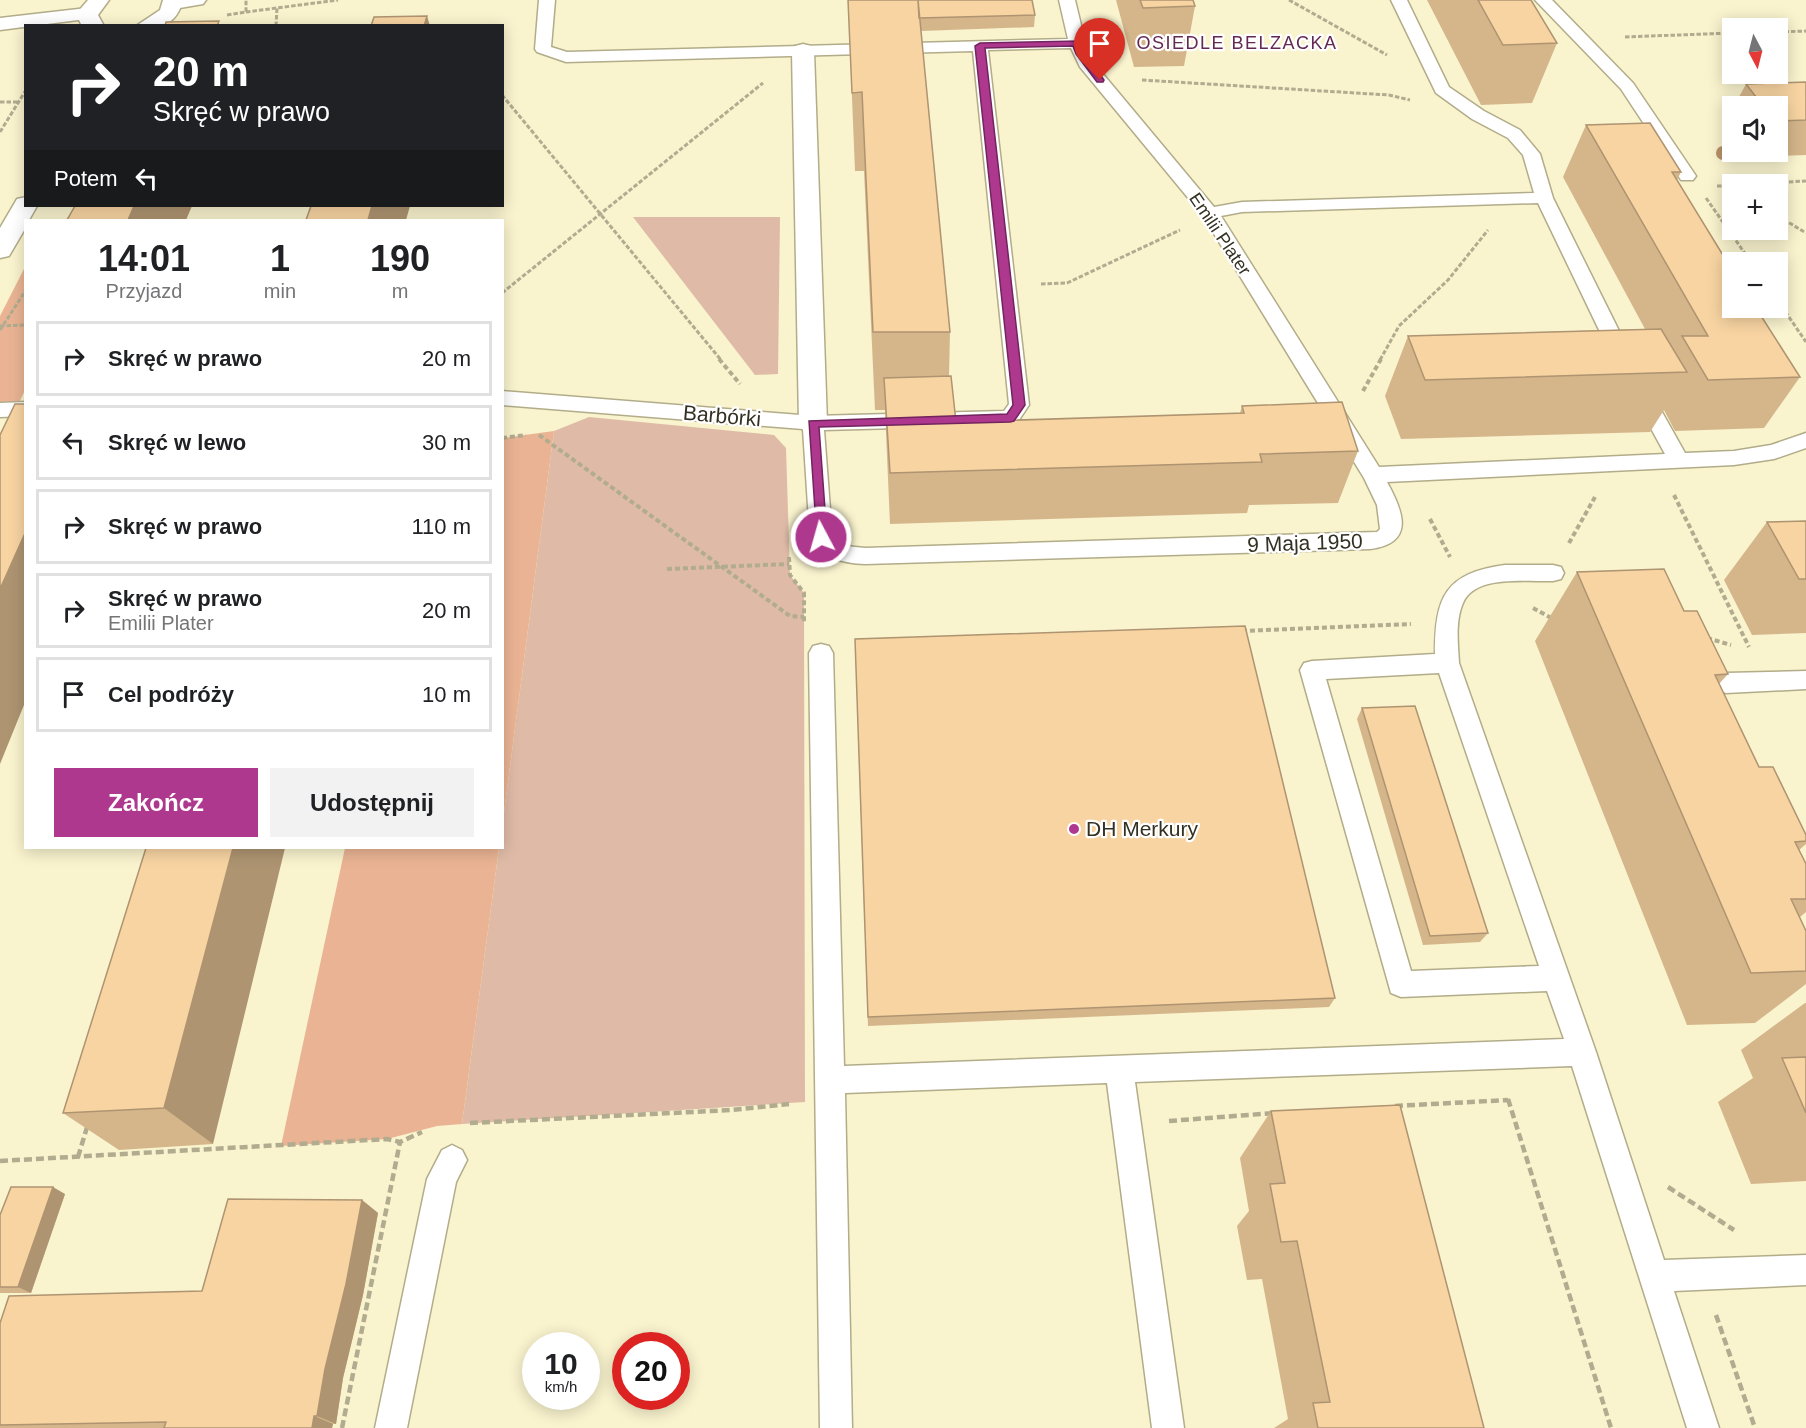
<!DOCTYPE html>
<html lang="pl">
<head>
<meta charset="utf-8">
<style>
  :root { --surface:#fff; --page:#f2f2f2; --text:#202124; --muted:#757577; --line:#e0e0e0; --accent:#af388f }
  body { margin:0; font-family:Helvetica,sans-serif; background:var(--page); color:var(--text); height:100vh; display:flex; flex-direction:column; font-size:22px; white-space:nowrap }
  * { box-sizing:border-box; margin:0 }
  p { font-size:20px; color:var(--muted) }
  .icon { flex:none; width:33px; height:33px; fill:none; stroke:currentColor; stroke-width:2; stroke-linecap:round; stroke-linejoin:round }
  .map { position:relative; flex:1; overflow:hidden }
  .details { position:absolute; left:24px; top:219px; width:480px; height:630px; display:flex; flex-direction:column; background:var(--surface); border-radius:0px; box-shadow:0 3px 15px #0003 }
  .details>* { flex:none }
  .banner { position:absolute; left:24px; top:24px; width:480px; height:183px; border-radius:0px; box-shadow:0 3px 15px #0003; background:#202124; color:#fff; overflow:hidden }
  .needle { width:39px; rotate:173deg }
  .controls { position:absolute; left:1722px; top:18px; display:grid; gap:12px }
  .controls a { display:grid; place-items:center; width:66px; height:66px; border-radius:0px; background:var(--surface); box-shadow:0 3px 15px #0003; font-size:30px }
  .speed { position:absolute; left:522px; top:1332px; display:flex; gap:12px; font-size:30px; font-weight:700; text-align:center }
  .speed>* { display:grid; place-content:center; width:78px; height:78px; border-radius:50%; background:var(--surface); box-shadow:0 3px 15px #0003; line-height:1 }
  .speed small { font-size:15px; font-weight:400 }
  .speed .limit { border:9px solid #d22; background:#fff; color:#111 }
  .pin { position:absolute; display:grid; place-items:center; width:51px; height:51px; color:#fff; margin:-62px -26px; border-radius:50% 50% 50% 0; rotate:-45deg; box-shadow:0 0 6px #0007 }
  .pin .icon { rotate:45deg }
  .me { position:absolute; width:66px; margin:-33px; rotate:354deg; stroke-linejoin:round; filter:drop-shadow(0 0 4px #0008) }
  .turn { display:flex; align-items:center; gap:21px; height:126px; padding:0 30px; font-size:27px }
  .turn .icon { width:78px; height:78px; stroke-width:2.5 }
  .turn b { display:block; font-size:42px; line-height:51px }
  .then { display:flex; align-items:center; height:57px; padding:0 30px; background:#0003; gap:12px; font-size:22px }
  .eta { display:flex; justify-content:space-evenly; align-items:center; height:102px; text-align:center }
  .eta b { font-size:36px; font-weight:600; line-height:42px }
  .button { display:flex; gap:12px; margin-top:auto; padding:12px 30px }
  .button a { flex:1; height:69px; border-radius:0px; background:var(--accent); color:#fff; font-size:24px; font-weight:600; line-height:69px; text-align:center }
  .button a+a { background:var(--page); color:var(--text) }
  ul { padding:0; list-style:none }
  li { display:flex; align-items:center; gap:18px; height:75px; margin:0 12px 9px; padding:0 18px; border:3px solid var(--line); border-radius:0px }
  li div { flex:1 }
  li b { display:block; font-size:22px }
  li em { font-style:normal }
  .map>svg:first-child { display:block }
  .green { fill:#dfbba7 }
  .forest { fill:#eab494 }
  .lines { fill:none; stroke-linecap:round; stroke-linejoin:round }
  .service-casing { stroke:#b2ac89; stroke-width:3 }
  .pedestrian-casing { stroke:#b2ac89; stroke-width:3 }
  .minor-casing { stroke:#b2ac89; stroke-width:3 }
  .tertiary-casing { stroke:#b2ac89; stroke-width:3 }
  .path-far2 { stroke:#b1ac8f; stroke-width:3; stroke-dasharray:4.5 2; stroke-linecap:butt }
  .path-far1 { stroke:#b1ac8f; stroke-width:4; stroke-dasharray:5 3; stroke-linecap:butt }
  .path { stroke:#b1ac8f; stroke-width:4.5; stroke-dasharray:8 4; stroke-linecap:butt }
  .service { fill:#fff; fill-rule:evenodd }
  .pedestrian { fill:#fff; fill-rule:evenodd }
  .minor { fill:#fff; fill-rule:evenodd }
  .tertiary { fill:#fff; fill-rule:evenodd }
  .tree { fill:#b99268 }
  .wall { fill:#d5b68b }
  .shaded-wall { fill:#ae9471 }
  .building { fill:#f8d4a2; stroke:#ae9471; stroke-width:1.5 }
  .route { fill:#af388f; stroke:#72245d; stroke-width:1.5 }
  .poi-dot { fill:#af388f; stroke:#fff; stroke-width:2 }
  .labels { text-anchor:middle; stroke-width:4.5; stroke-linejoin:round; paint-order:stroke }
  .far-neighbourhood-label { font-size:18px; letter-spacing:1.5px; fill:#632952; stroke:#fff }
  .far-street-label { font-size:18px; fill:#343123; stroke:#fff }
  .street-label { font-size:21px; fill:#343123; stroke:#fff }
  .poi-label { font-size:21px; fill:#343123; stroke:#fff; text-anchor:start }
</style>
</head>
<body>
<div class="map">
<svg width="1806" height="1428" viewBox="0 0 1806 1428">
  <rect width="100%" height="100%" fill="#f9f3ce"/>
  <path class="green" d="M633 217H780L778 374 755 375Z
    M589 417 774 435 786 448 790 575 804 593 805 1102 462 1124 499 848H502L503 820 554 431Z"/>
  <path class="forest" d="M25 267V390L19 403 0 402V316Z
    M554 431 503 820V438Z
    M345 848H499L462 1124 437 1126 387 1139 281 1146Z"/>
  <g class="lines">
    <defs>
      <path id="service" d="M539 0H555L551 47 567 52 1068 39 1059 0H1075L1088 54 1093 62 1214 207 1242 202 1534 193 1523 155 1508 138 1472 119 1436 93 1391 0H1407L1449 87 1484 111 1520 130 1540 154 1553 198 1633 359 1630 364H1616L1613 359 1538 203 1242 212 1221 216 1379 467 1665 454 1631 392 1634 387H1648L1685 453 1734 451 1771 445 1806 433V448L1774 459 1734 465 1387 482C1403 511 1416 543 1370 549L865 564C842 563 822 558 810 537L803 429 502 405V391L813 416 1004 411 1009 404 973 51 566 62 537 52 535 49ZM1071 48 1080 67 1203 216 1364 478 1377 505 1380 529 1377 532 865 548 846 546 832 535 824 430 1010 425 1017 423 1029 405 988 50Z
        M1535 0H1552L1633 83 1696 176 1693 180H1681L1621 89Z
        M26 402V416L0 417V403Z
        M1505 565H1553L1561 567 1564 573 1561 579 1553 581C1528 582 1475 574 1463 603 1455 621 1458 644 1459 663L1596 1052 1664 1260 1806 1255V1285L1674 1291 1719 1428H1687L1572 1066 1135 1082 1184 1428H1152L1107 1083 845 1093 852 1428H820L809 653 813 646 821 644 829 646 833 653 844 1066 1564 1039 1547 991 1401 997 1391 993 1300 670 1304 663 1312 661 1435 654C1435 597 1445 573 1505 565ZM1439 673 1539 966 1411 971 1326 679Z
        M1806 671V689L1726 693 1718 690 1714 683 1718 676 1726 673Z
        M452 1145 462 1150 467 1160 456 1182 407 1428H375L427 1179 442 1150Z"/>
      <path id="pedestrian" d="M803 44 811 46 814 51 827 423 823 430 813 433 803 430 799 423 792 51 795 46Z"/>
      <path id="minor" d="M166 0H206L203 4 174 9 167 7 164 3Z
        M87 8 94 10 98 14 94 18 0 30V18Z"/>
      <path id="tertiary" d="M88 0H109L98 15 104 26H82L76 14Z
        M163 0H183C175 28 161 26 136 26L160 10Z
        M26 197V206H37L29 220H26V227L9 256 0 258V228L17 199Z"/>
    </defs>
    <use href="#service" class="service-casing"/>
    <use href="#pedestrian" class="pedestrian-casing"/>
    <use href="#minor" class="minor-casing"/>
    <use href="#tertiary" class="tertiary-casing"/>
    <path class="path-far2" d="M1289 0 1387 55
      M246 12 338 0
      M227 15 246 12V0
      M276 26 277 8
      M1778 32 1806 31
      M1625 37 1732 33
      M1142 80 1389 95 1410 100
      M502 95 721 360
      M0 102H18
      M0 132 26 90
      M1750 184 1806 181
      M1717 186H1732
      M1706 198 1751 262
      M1778 216 1806 233
      M1041 284 1067 283 1180 230
      M502 293 763 83
      M1778 301 1806 342
      M0 326 26 325
      M0 330 26 290
      M1380 360 1399 326 1448 280 1488 230"/>
    <path class="path-far1" d="M719 359 740 384
      M1363 391 1381 359
      M539 435 790 616 804 617
      M502 438 526 435
      M1674 495 1749 647
      M1430 519 1450 557
      M1569 543 1595 497
      M789 557 790 575 804 593V623
      M667 569 789 564
      M1533 608 1553 619
      M1242 631 1411 624
      M1707 638 1731 645"/>
    <path class="path" d="M1508 1099 1611 1428
      M1395 1106 1508 1100
      M1169 1121 1274 1113
      M470 1123 732 1110 789 1104
      M78 1157 88 1124
      M0 1161 387 1139 400 1142 422 1132
      M1668 1187 1734 1230
      M1716 1315 1755 1428
      M342 1428 400 1142"/>
    <use href="#service" class="service"/>
    <use href="#pedestrian" class="pedestrian"/>
    <use href="#minor" class="minor"/>
    <use href="#tertiary" class="tertiary"/>
  </g>
  <circle class="tree" cx="1723" cy="153" r="7"/>
  <path class="wall" d="M848 0 1035 15 1034 27 921 31 950 332 949 376 956 422 1240 413 1242 406 1358 451 1338 503 1249 505 1247 513 890 524 885 410H875L864 171H855Z
    M1116 0H1193L1195 6 1184 66 1134 67Z
    M1427 0H1531L1557 43 1532 103 1481 105Z
    M1806 82V155L1754 157 1750 152H1778V106H1734L1746 84Z
    M1732 109V128L1727 120Z
    M1586 125 1681 172 1677 180 1800 377 1764 428 1675 431 1664 410 1650 432 1401 439 1385 396 1408 336 1645 329 1563 177Z
    M1806 521V633L1752 635 1724 580 1767 522Z
    M1577 572 1684 611 1728 674 1719 684 1759 767 1806 835V844L1799 850 1806 864V912L1800 917 1806 931V984L1755 1023 1687 1025 1535 641Z
    M855 639 1335 998 1329 1007 868 1026Z
    M1362 708 1488 933 1480 942 1423 945 1357 719Z
    M146 848 213 1144 119 1150 63 1113Z
    M1805 1003H1806V1181L1751 1184 1718 1102 1753 1078 1741 1050Z
    M1271 1111 1484 1428H1274L1288 1419 1262 1279 1247 1280 1237 1226 1249 1211 1240 1158Z
    M65 1194 31 1293H0V1215Z
    M362 1200 378 1213 363 1295 343 1378 336 1424H333L332 1428H0V1323L202 1291Z"/>
  <path class="shaded-wall" d="M427 16 430 26H424Z
    M134 206H192L186 220H128Z
    M372 206H410L406 220H368Z
    M26 531V700L0 764V589Z
    M233 848H285L213 1144 164 1108Z
    M53 1187 65 1194 31 1293 18 1287Z
    M362 1200 378 1213 363 1295 343 1378 336 1424 317 1416 325 1369Z
    M314 1416 333 1424 332 1428H312Z"/>
  <path class="building" d="M848 0H918L950 332H873L862 92 852 93Z
    M918 0H1032L1035 15 919 18Z
    M1140 0H1193L1195 6 1143 8Z
    M1478 0H1531L1557 43 1503 45Z
    M427 16 424 26H371L374 17Z
    M219 21 217 26H165L166 22Z
    M1806 82V120L1778 121V106H1763L1746 84Z
    M1650 123 1681 172H1672L1732 270V308H1756L1800 377 1708 380 1682 336H1708L1586 125Z
    M75 206H134L128 220H67Z
    M311 206H372L368 220H306Z
    M1661 329 1687 372 1425 380 1408 336Z
    M951 376 956 422 1244 413 1242 406 1342 402 1358 451 1260 454 1262 462 890 473 884 378Z
    M15 404H26V531L0 589V435Z
    M1806 521V579H1799L1767 522Z
    M1664 569 1684 611H1697L1728 674 1715 675 1759 767H1773L1806 835V841L1795 842 1806 864V899H1791L1806 931V971L1751 973 1577 572Z
    M1245 626 1335 998 868 1017 855 639Z
    M1415 706 1488 933 1430 936 1362 708Z
    M146 848H233L164 1108 63 1113Z
    M1806 1057V1113L1782 1058Z
    M1400 1105 1484 1428H1318L1313 1403 1330 1402 1297 1241 1281 1242 1270 1184 1285 1183 1271 1111Z
    M11 1187H53L18 1287H0V1215Z
    M228 1199 362 1200 346 1284 325 1369 317 1416H314L312 1428H164L166 1422 0 1425V1323L9 1296 202 1291Z"/>
  <path class="route" d="M1080 41 1085 54 1104 80 1103 82H1097L1076 54 1073 46 985 48 1025 405 1014 421 1010 422 819 427 827 537 821 542 817 540 809 421 1007 414 1013 405 975 46 980 43Z"/>
  <circle class="poi-dot" cx="1074" cy="829" r="6"/>
  <g class="labels">
    <g class="far-neighbourhood-label">
      <text x="1237" y="49">OSIEDLE BELZACKA</text>
    </g>
    <g class="far-street-label">
      <text transform="translate(1220 234) rotate(56)" y="6">Emilii Plater</text>
    </g>
    <g class="street-label">
      <text transform="translate(722 416) rotate(5)" y="7">Barbórki</text>
      <text transform="translate(1305 543) rotate(-2)" y="7">9 Maja 1950</text>
    </g>
    <g class="poi-label">
      <text x="1086" y="836">DH Merkury</text>
    </g>
  </g>
</svg>
<div class="controls">
<a><svg class="needle" viewBox="-14 -14 28 28"><path d="M0-13l5 13h-10z" fill="#e53935"/><path d="M0 13l5-13h-10z" fill="#757577"/></svg></a>
<a><svg class="icon" aria-label="sound" viewBox="0 0 24 24"><path d="M4 9h4l5-4v14l-5-4H4zM17 9q2 3 0 6"/></svg></a>
<a>+</a>
<a>−</a>
</div>
<div class="speed"><div>10<small>km/h</small></div><div class="limit">20</div></div>
<div class="pin" style="left:1100px;top:80px;background:#d93025"><svg class="icon" aria-label="arrive" viewBox="0 0 24 24"><path d="M6 21V4h12l-3 4 3 4H6"/></svg></div>
<svg class="me" style="left:821px;top:537px" viewBox="-20 -20 40 40"><circle r="17" fill="#af388f" stroke="#fff" stroke-width="3"/><path d="M0-11L8 9 0 5-8 9z" fill="#fff"/></svg>
<div class="banner">
<div class="turn"><svg class="icon" aria-label="right" viewBox="0 0 24 24"><path d="M7 20v-9h11M14 6l5 5-5 5"/></svg><div><b>20 m</b>Skręć w prawo</div></div>
<div class="then">Potem<svg class="icon" aria-label="left" viewBox="0 0 24 24"><path d="M17 20v-9H6M10 6l-5 5 5 5"/></svg></div>
</div>
<section class="details">
<div class="eta">
<div><b>14:01</b><p>Przyjazd</p></div>
<div><b>1</b><p>min</p></div>
<div><b>190</b><p>m</p></div>
</div>
<ul>
<li><svg class="icon" aria-label="right" viewBox="0 0 24 24"><path d="M7 20v-9h11M14 6l5 5-5 5"/></svg><div><b>Skręć w prawo</b></div><em>20 m</em></li>
<li><svg class="icon" aria-label="left" viewBox="0 0 24 24"><path d="M17 20v-9H6M10 6l-5 5 5 5"/></svg><div><b>Skręć w lewo</b></div><em>30 m</em></li>
<li><svg class="icon" aria-label="right" viewBox="0 0 24 24"><path d="M7 20v-9h11M14 6l5 5-5 5"/></svg><div><b>Skręć w prawo</b></div><em>110 m</em></li>
<li><svg class="icon" aria-label="right" viewBox="0 0 24 24"><path d="M7 20v-9h11M14 6l5 5-5 5"/></svg><div><b>Skręć w prawo</b><p>Emilii Plater</p></div><em>20 m</em></li>
<li><svg class="icon" aria-label="arrive" viewBox="0 0 24 24"><path d="M6 21V4h12l-3 4 3 4H6"/></svg><div><b>Cel podróży</b></div><em>10 m</em></li>
</ul>
<div class="button"><a>Zakończ</a><a>Udostępnij</a></div>
</section>
</div>
</body>
</html>
